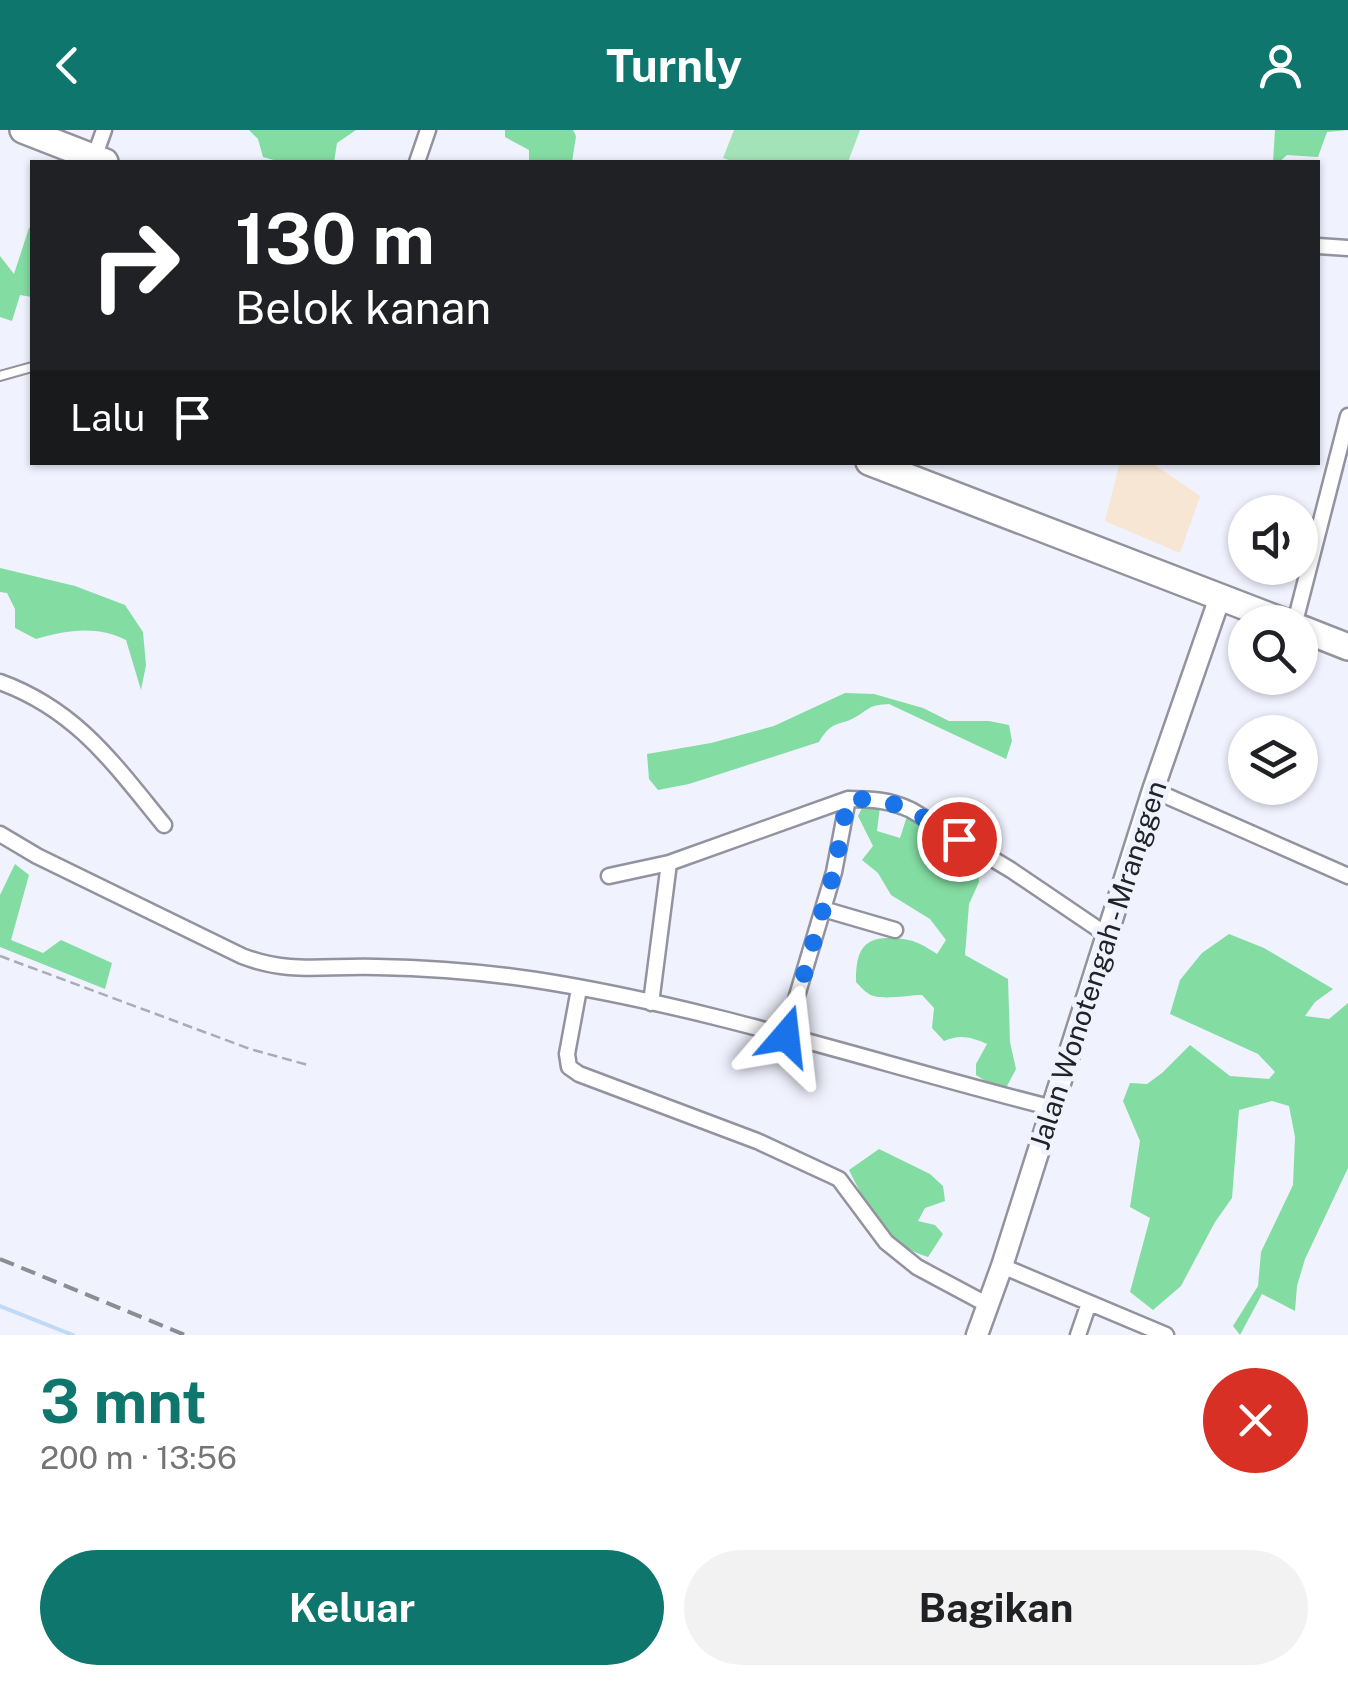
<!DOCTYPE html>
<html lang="id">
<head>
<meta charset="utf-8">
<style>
  :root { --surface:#fff; --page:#f2f2f2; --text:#202124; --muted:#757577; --accent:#0f766e }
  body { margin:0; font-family:"Public Sans",sans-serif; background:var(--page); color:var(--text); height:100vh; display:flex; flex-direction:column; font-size:38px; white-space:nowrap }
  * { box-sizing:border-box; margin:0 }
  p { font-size:32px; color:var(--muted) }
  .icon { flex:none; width:55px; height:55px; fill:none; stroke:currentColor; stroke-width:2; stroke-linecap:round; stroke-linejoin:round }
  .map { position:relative; height:1205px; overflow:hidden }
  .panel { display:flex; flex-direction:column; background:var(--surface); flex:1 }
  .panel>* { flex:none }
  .guide { position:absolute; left:30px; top:30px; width:1290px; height:305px; border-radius:0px; box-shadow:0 2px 8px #0004; background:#202124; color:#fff; overflow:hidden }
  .controls { position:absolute; left:1228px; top:365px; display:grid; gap:20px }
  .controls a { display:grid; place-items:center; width:90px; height:90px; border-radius:50%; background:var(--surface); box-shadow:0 2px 8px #0004; font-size:50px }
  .pin { position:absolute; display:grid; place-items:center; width:85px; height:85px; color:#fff; margin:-42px; border:5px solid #fff; border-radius:50%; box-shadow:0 2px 10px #0007 }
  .me { position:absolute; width:110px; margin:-55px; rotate:17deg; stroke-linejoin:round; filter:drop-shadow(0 0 8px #0008) }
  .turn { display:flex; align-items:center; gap:35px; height:210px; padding:0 40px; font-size:45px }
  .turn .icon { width:130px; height:130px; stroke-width:2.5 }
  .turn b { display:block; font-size:70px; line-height:85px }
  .then { display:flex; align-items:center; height:95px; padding:0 40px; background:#0003; gap:20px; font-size:38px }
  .round { display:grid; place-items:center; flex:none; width:105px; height:105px; border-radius:52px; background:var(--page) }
  .overview { display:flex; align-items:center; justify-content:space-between; height:170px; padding:0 40px }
  h1 { font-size:60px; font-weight:700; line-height:75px; color:var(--accent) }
  .primary-button { display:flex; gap:20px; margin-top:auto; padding:20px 40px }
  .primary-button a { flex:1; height:115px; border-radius:60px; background:var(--accent); color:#fff; font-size:40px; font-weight:700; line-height:115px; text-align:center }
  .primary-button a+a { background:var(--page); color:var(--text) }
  header { display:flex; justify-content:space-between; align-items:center; height:130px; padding:0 40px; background:var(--accent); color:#fff; font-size:45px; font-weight:700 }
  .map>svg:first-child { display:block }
  .commercial { fill:#f6e6d3 }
  .green { fill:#a4e3b8 }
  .forest { fill:#83dca2 }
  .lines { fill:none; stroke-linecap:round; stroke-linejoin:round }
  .stream { stroke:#c0d9f5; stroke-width:4 }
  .lane-casing { stroke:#92939e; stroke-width:12 }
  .street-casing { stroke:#92939e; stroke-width:19 }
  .secondary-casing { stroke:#92939e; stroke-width:25 }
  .highway-casing { stroke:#92939e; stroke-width:30 }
  .path { stroke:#aaacb5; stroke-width:2.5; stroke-dasharray:10 5; stroke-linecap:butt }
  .lane { stroke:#fff; stroke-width:8 }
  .street { stroke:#fff; stroke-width:14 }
  .secondary { stroke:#fff; stroke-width:20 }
  .highway { stroke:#fff; stroke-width:25 }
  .rail { stroke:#8b8d95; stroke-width:4; stroke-dasharray:15 8; stroke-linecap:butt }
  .route { stroke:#1a73e8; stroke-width:18; stroke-dasharray:0 32.4 }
  .labels { text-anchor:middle; stroke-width:10; stroke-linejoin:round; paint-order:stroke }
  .street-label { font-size:28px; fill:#222327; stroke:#f0f2fe }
</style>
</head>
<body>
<header><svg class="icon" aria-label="back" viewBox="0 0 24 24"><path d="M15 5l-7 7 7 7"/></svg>Turnly<svg class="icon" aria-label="person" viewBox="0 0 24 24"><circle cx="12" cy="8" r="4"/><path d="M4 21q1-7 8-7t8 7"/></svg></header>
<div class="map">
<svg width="1348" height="1205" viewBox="0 0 1348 1205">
  <rect width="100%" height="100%" fill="#f0f2fe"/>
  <path class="commercial" d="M1120 332 1152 333 1200 366 1180 423 1105 391Z"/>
  <path class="green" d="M734 0H860L848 32H735L723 28Z"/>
  <path class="forest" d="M249 0H356L337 13 334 32H281L263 27 258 9Z
    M505 0H573L576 6 572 32H529V20L505 7Z
    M1275 0H1348L1327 2 1318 27 1287 25 1279 32H1273Z
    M32 97V167L20 165 12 191 0 187V126L14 144 29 98Z
    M0 438 75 456 125 475 143 502 146 535 141 560 126 510C98 495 65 500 36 509L15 498V479L7 463 0 462Z
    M845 563 874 564 923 578 949 591H989L1009 595 1012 611 1006 629 889 574C873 575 872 576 859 585 841 597 833 588 819 612L689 654 658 660 649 649 647 624 711 613 774 596Z
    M864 674 880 676 877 701 900 708 907 686 931 697 977 727 979 752 969 774 965 825 1008 849 1010 912 1016 939 1007 956 992 955 976 945V934L987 914C971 907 960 904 944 911L932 898 934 878 922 865C908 865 880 871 869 864 864 861 860 856 856 852 856 825 860 807 891 808 912 809 919 812 937 824L946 810 930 789 891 765 878 743 862 730 873 716 858 686Z
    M15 734 29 745 11 810 43 823 61 810 112 833 105 859 0 817V765Z
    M1229 804 1264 818 1333 859 1315 872 1305 886 1329 889 1348 873V1038L1305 1129 1297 1156 1295 1181 1262 1164 1240 1205 1233 1196 1258 1156 1261 1122 1293 1055 1295 1007 1289 976 1272 971 1239 980 1232 1068 1215 1092 1181 1156 1153 1180 1130 1162 1150 1088 1130 1077 1140 1011 1123 971 1130 953 1147 954 1162 943 1190 915 1230 946 1269 949 1275 942 1258 924 1170 884 1180 850 1202 823Z
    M879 1019 930 1044 943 1056 945 1071 925 1078 918 1091 935 1095 943 1104 928 1127C888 1116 866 1075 849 1040Z"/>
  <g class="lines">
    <path class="stream" d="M0 1176 73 1205"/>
    <defs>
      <path id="lane" d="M0 246 32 237"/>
      <path id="street" d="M94 28 104 0
        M417 32 428 0
        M1318 116 1348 118
        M1295 492 1348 286
        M0 552C77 580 114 634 164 695
        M1153 660 1348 746
        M0 704 37 726 242 826C291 845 326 835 377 837 430 838 483 842 536 850 710 877 882 935 1053 978
        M609 746 669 733
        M823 779 895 800
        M579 859 567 924 569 937 579 944 757 1011 839 1049 886 1112 917 1137 988 1175
        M651 873 669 733 848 669C871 669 890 670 911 680L1011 740 1107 805
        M785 906 834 742 848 669
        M1002 1136 1166 1205
        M1078 1205 1089 1173"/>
      <path id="secondary" d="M977 1205 1002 1136 1153 660 1220 467"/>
      <path id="highway" d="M23 0 105 32
        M869 332 1285 492
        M1300 498 1348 517"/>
    </defs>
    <use href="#lane" class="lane-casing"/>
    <use href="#street" class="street-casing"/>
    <use href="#secondary" class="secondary-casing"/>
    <use href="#highway" class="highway-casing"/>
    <path class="path" d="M0 826 250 919 308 935"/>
    <use href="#lane" class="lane"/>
    <use href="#street" class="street"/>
    <use href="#secondary" class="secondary"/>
    <use href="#highway" class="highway"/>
    <path class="rail" d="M0 1129 185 1205"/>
  </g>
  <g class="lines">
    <path class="route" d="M786 906 834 742 848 669C901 668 916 684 959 709"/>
  </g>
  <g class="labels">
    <g class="street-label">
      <text transform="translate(1098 835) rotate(-72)" y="10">Jalan Wonotengah - Mranggen</text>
    </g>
  </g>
</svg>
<div class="controls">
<a><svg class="icon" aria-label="sound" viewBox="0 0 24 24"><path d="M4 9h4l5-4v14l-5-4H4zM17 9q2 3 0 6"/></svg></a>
<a><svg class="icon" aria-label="search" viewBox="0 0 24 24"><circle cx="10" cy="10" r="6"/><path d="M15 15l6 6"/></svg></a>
<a><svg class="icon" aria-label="layers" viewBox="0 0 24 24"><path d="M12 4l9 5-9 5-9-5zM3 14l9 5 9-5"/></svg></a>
</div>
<div class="pin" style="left:959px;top:709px;background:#d93025"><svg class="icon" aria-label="arrive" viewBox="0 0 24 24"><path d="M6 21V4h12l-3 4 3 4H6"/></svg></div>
<svg class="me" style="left:786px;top:906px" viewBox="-20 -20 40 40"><path d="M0-17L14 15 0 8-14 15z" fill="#1a73e8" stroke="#fff" stroke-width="4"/></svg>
<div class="guide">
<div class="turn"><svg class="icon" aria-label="right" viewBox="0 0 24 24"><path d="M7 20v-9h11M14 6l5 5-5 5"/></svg><div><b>130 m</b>Belok kanan</div></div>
<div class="then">Lalu<svg class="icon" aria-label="arrive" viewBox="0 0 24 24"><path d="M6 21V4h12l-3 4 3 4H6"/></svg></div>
</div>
</div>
<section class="panel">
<div class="overview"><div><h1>3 mnt</h1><p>200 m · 13:56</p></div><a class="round" style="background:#d93025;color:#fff"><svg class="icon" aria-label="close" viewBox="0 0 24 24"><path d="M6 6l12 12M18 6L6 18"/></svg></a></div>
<div class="primary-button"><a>Keluar</a><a>Bagikan</a></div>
</section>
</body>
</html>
